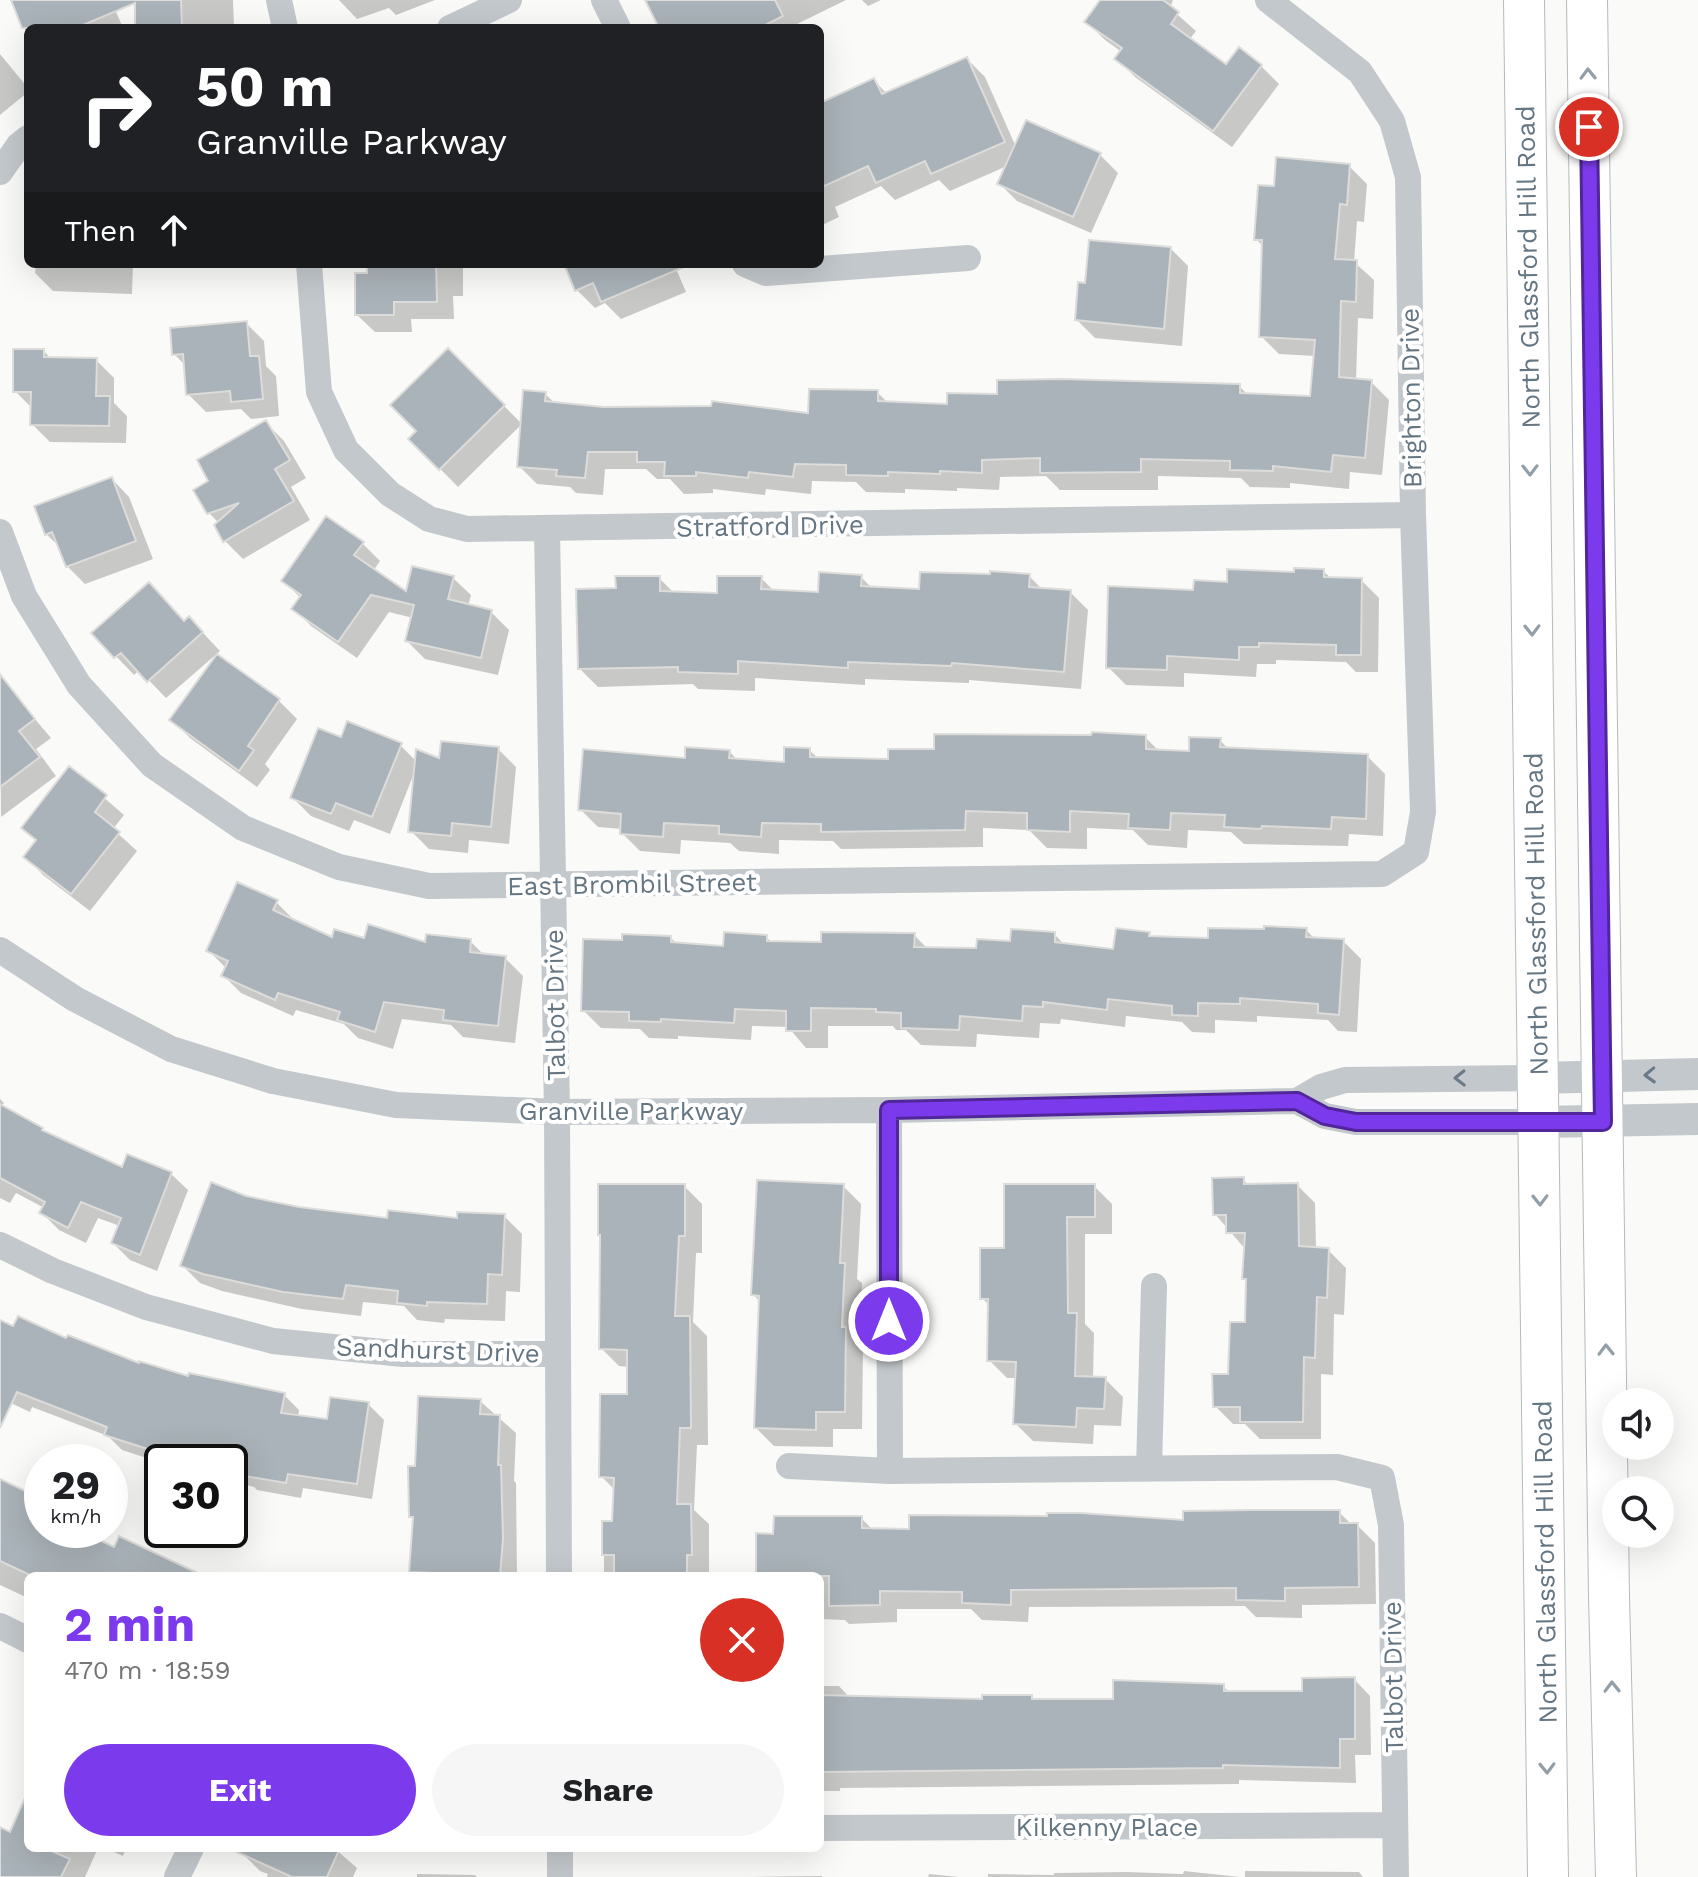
<!DOCTYPE html>
<html lang="en">
<head>
<meta charset="utf-8">
<style>
  :root { --surface:#fff; --page:#f6f6f6; --text:#202124; --muted:#757577; --accent:#7c3aed }
  body { margin:0; font-family:"Work Sans",sans-serif; background:var(--page); color:var(--text); height:100vh; display:flex; flex-direction:column; font-size:30px; white-space:nowrap }
  * { box-sizing:border-box; margin:0 }
  p { font-size:26px; color:var(--muted) }
  .icon { flex:none; width:44px; height:44px; fill:none; stroke:currentColor; stroke-width:2; stroke-linecap:round; stroke-linejoin:round }
  .map { position:relative; flex:1; overflow:hidden }
  .sheet { position:absolute; left:24px; top:1572px; width:800px; height:280px; display:flex; flex-direction:column; background:var(--surface); border-radius:12px; box-shadow:0 8px 32px #0002 }
  .sheet>* { flex:none }
  .banner { position:absolute; left:24px; top:24px; width:800px; height:244px; border-radius:12px; box-shadow:0 8px 32px #0002; background:#202124; color:#fff; overflow:hidden }
  .controls { position:absolute; left:1602px; top:1388px; display:grid; gap:16px }
  .controls a { display:grid; place-items:center; width:72px; height:72px; border-radius:50%; background:var(--surface); box-shadow:0 8px 32px #0002; font-size:40px }
  .speed { position:absolute; left:24px; top:1444px; display:flex; gap:16px; font-size:40px; font-weight:700; text-align:center }
  .speed>* { display:grid; place-content:center; width:104px; height:104px; border-radius:50%; background:var(--surface); box-shadow:0 8px 32px #0002; line-height:1 }
  .speed small { font-size:20px; font-weight:400 }
  .speed .limit { border:4px solid #111; border-radius:12px; background:#fff; color:#111 }
  .pin { position:absolute; display:grid; place-items:center; width:68px; height:68px; color:#fff; margin:-34px; border:4px solid #fff; border-radius:50%; box-shadow:0 2px 8px #0007 }
  .me { position:absolute; width:88px; margin:-44px; rotate:0deg; stroke-linejoin:round; filter:drop-shadow(0 0 6px #0008) }
  .turn { display:flex; align-items:center; gap:28px; height:168px; padding:0 40px; font-size:36px }
  .turn .icon { width:104px; height:104px; stroke-width:2.5 }
  .turn b { display:block; font-size:56px; line-height:68px }
  .then { display:flex; align-items:center; height:76px; padding:0 40px; background:#0003; gap:16px; font-size:30px }
  .round { display:grid; place-items:center; flex:none; width:84px; height:84px; border-radius:42px; background:var(--page) }
  .headline { display:flex; align-items:center; justify-content:space-between; height:136px; padding:0 40px }
  h1 { font-size:48px; font-weight:700; line-height:60px; color:var(--accent) }
  .button { display:flex; gap:16px; margin-top:auto; padding:16px 40px }
  .button a { flex:1; height:92px; border-radius:48px; background:var(--accent); color:#fff; font-size:32px; font-weight:700; line-height:92px; text-align:center }
  .button a+a { background:var(--page); color:var(--text) }
  .map>svg:first-child { display:block }
  .shadow { fill:#0003 }
  .building { fill:#aab3b9; stroke:#dcdcda; stroke-width:2 }
  .lines { fill:none; stroke-linecap:round; stroke-linejoin:round }
  .primary-casing { stroke:#b5babe; stroke-width:42 }
  .minor { stroke:#c3c8cc; stroke-width:26 }
  .tertiary { stroke:#c3c8cc; stroke-width:32 }
  .primary { stroke:#fff; stroke-width:40 }
  .oneway { stroke:#939fa8 }
  .oneway2 { stroke:#6a7a87 }
  .route-casing { stroke:#51269a; stroke-width:20 }
  .route { stroke:#7c3aed; stroke-width:14 }
  .labels { text-anchor:middle; stroke-width:8; stroke-linejoin:round; paint-order:stroke }
  .street-label { font-size:26px; fill:#657683; stroke:#fff }
</style>
</head>
<body>
<div class="map">
<svg width="1698" height="1877" viewBox="0 0 1698 1877">
  <rect width="100%" height="100%" fill="#fafaf8"/>
  <path class="shadow" d="M13 0H111L123 28H28V36Z
    M137 0H233L234 28H137Z
    M435 0 396 15 389 8 357 19 339 0Z
    M653 0H846L795 25 796 28H661Z
    M862 0H881L868 6Z
    M1102 0H1173L1170 8 1196 31 1189 40 1226 67 1261 66 1279 84 1232 147 1135 77 1117 59 1122 52 1105 40 1087 22Z
    M0 54 28 88V92L0 115Z
    M967 59 985 77 1016 147 1100 155 1118 173 1091 233 1017 201 999 183 1007 166 950 191 939 180 895 200 881 186 835 207 839 217 820 226V105L874 80 887 94Z
    M1349 166 1367 184 1364 222 1357 221 1354 262 1374 280 1373 319 1358 318 1356 381 1371 382 1389 400 1382 475 1350 472 1349 489 1290 483V488L1250 487 1241 478 1158 476V490H1060L1046 476 1000 477 999 490 957 488V491L905 489V493L866 492 856 482 812 481 811 494 766 489 765 495 713 489V493L684 494 670 479H657L646 469H605L603 495 576 493 570 487 537 484 519 466 545 394 556 404 603 409 810 415 877 392 888 403 949 406 999 397 1239 386 1249 396 1312 398 1315 356 1279 354 1261 336 1264 247 1256 239 1276 188Z
    M1170 248 1188 266 1182 346 1095 338 1077 320 1087 286Z
    M36 264H133L132 294 53 291 35 273Z
    M369 264H463V296H453L454 319H411L412 332H375L357 315 369 275Z
    M566 264H674L686 292 621 319 605 303 595 308 577 290Z
    M246 323 264 341 266 366 276 376 279 416 251 419 241 409 206 412 188 394 186 366 174 354Z
    M448 350 522 424 458 487 411 439 419 431Z
    M44 351 51 359 96 360 114 378V403L127 416 126 443 50 442 32 424V408L15 391Z
    M266 423 284 441 306 478 291 487 310 520 243 559 225 541 216 525 219 523 209 513Z
    M112 479 129 497 153 559 85 584 67 566 61 548 46 534Z
    M362 543 380 561 373 571 407 595 453 578 471 595 468 606 491 612 509 630 498 675 425 659 407 641 413 618 389 612 357 658 311 626 294 608 301 598 283 581Z
    M1323 571 1332 579 1361 580 1379 598 1378 672H1356L1346 662 1276 660V664H1257L1256 677 1184 673V687L1126 685 1108 667 1195 592 1229 584Z
    M1029 576 1043 590 1070 592 1088 610 1081 689 969 680V683L865 679V685L755 678V691L698 689 693 684 598 687 580 669 618 590 659 578 675 594 719 595 761 578 774 591 820 594 861 577 873 589 921 591Z
    M149 584 185 622 189 618 220 651 166 698 139 670 134 675 94 633Z
    M217 657 279 701 297 719 265 764 270 770 257 787 190 738 172 720Z
    M0 689 12 692 51 738 36 749 56 776 1 817Z
    M1145 737 1160 752 1190 753 1220 740 1229 750 1367 756 1385 774 1383 836 1349 834 1348 846 1244 844 1231 832 1188 830 1187 848 1148 845 1133 830 1087 828V849L1047 848 1029 830 983 828V847L841 849 833 841 779 840V854L739 851 730 843 681 840 680 854 640 851 622 833V829L598 827 580 809 687 760 729 751 738 761 786 764 809 750 819 759 890 761 936 751Z
    M342 740 400 745 417 762 498 749 516 767 509 844 469 840 468 853 429 849 411 831 415 771 390 834 354 820 349 831 311 816 293 798Z
    M74 772 124 815 113 829 137 851 90 911 43 875 26 857 37 842 24 828Z
    M276 902 294 920 333 939 427 944 470 941 485 956 505 958 523 976 515 1043 463 1037 451 1025 402 1019 393 1049 358 1038 344 1024 296 1010 293 1016 241 993 223 975 226 968 208 950Z
    M1306 930 1315 939 1343 941 1361 959 1357 1032 1338 1031 1328 1020 1257 1016V1022L1215 1020V1033L1192 1032 1182 1022 1126 1016 1125 1027 1061 1019 1060 1024 1040 1023 1039 1038 977 1034 976 1047 921 1045 906 1030H896L893 1026H828V1048H806L788 1027 752 1026 751 1040 678 1036V1039L649 1038 640 1029 601 1028 583 1010 625 942 671 938 678 945 725 948 766 937 773 943 823 944 914 935 928 949 978 950 1054 934 1065 945 1115 951 1149 934 1153 938 1210 940Z
    M0 1099 4 1103 1 1107 47 1134 123 1170 171 1174 188 1190 157 1271 130 1260 113 1243 120 1226 98 1218 86 1243 59 1230 42 1213 44 1208 37 1204 16 1193 10 1203 0 1198Z
    M1243 1179 1249 1186 1297 1185 1315 1203 1316 1249 1328 1250 1346 1268 1344 1315 1334 1314 1333 1375 1321 1374V1439H1260L1245 1424H1233L1215 1406 1230 1376 1247 1324 1248 1282 1244 1278 1246 1250 1215 1214Z
    M684 1186 702 1204V1253H696L693 1322 707 1336 708 1445H697L694 1510 709 1524V1572H704V1576H604V1523H614L616 1491 601 1476 629 1396V1367L619 1366 601 1348Z
    M843 1186 861 1204 857 1279 862 1283 859 1343 863 1347 862 1429H833V1447L774 1446 756 1428 760 1302 753 1294Z
    M1094 1186 1112 1204V1234H1085V1324L1094 1333 1093 1379H1105L1123 1397 1121 1426 1094 1425 1093 1444 1033 1441 1015 1423 1017 1378H1007L989 1360 990 1306 982 1298 1006 1250Z
    M245 1198 298 1209 389 1221 459 1220 504 1216 522 1234 520 1292 506 1291 505 1321 445 1319 444 1323 417 1320 404 1306 363 1302 361 1316 302 1309 222 1291 200 1283 182 1265Z
    M0 1322 67 1341 140 1366 190 1378 284 1395 299 1410 298 1417 329 1421 368 1404 384 1420 372 1499 303 1488 301 1498 257 1490 254 1487 230 1481V1462L162 1463 122 1450 108 1436 32 1407 30 1412 0 1398Z
    M480 1401 516 1433 514 1481 516 1483 517 1576H415L411 1572 415 1520 411 1516 417 1468Z
    M0 1490 42 1501V1530H73L115 1549 197 1576H28V1598L0 1585Z
    M1339 1512 1352 1525H1357L1375 1543 1376 1604 1302 1605V1618L1256 1617 1245 1606 1029 1607 1028 1622 982 1620 971 1609H897V1622L849 1624 845 1620 820 1619V1576H758L775 1536 861 1518 873 1530 1185 1522Z
    M1354 1679 1370 1696 1371 1755H1355L1356 1783 1239 1780V1784L840 1788V1791H820V1686H839L850 1698 984 1701 1031 1697 1034 1701H1115L1223 1686 1230 1693H1304Z
    M28 1796V1848H98L85 1877H0V1832L11 1834Z
    M105 1848H126L123 1856Z
    M244 1848H334L357 1868 353 1877H267L268 1874 260 1871 242 1853Z
    M1184 1871 1240 1877H988V1874L1054 1875V1873L1127 1872 1183 1874Z
    M1245 1871 1359 1872 1363 1877H1245Z
    M417 1874 475 1875 477 1877H417Z
    M929 1874 959 1877H928Z
    M822 1876V1877H749Z"/>
  <path class="building" d="M11 0H181L182 28H135V3L76 28H22Z
    M645 0H775L783 16 759 28H659Z
    M1100 0H1163L1179 12 1171 24 1226 64 1239 47 1262 65 1213 131 1114 59 1122 48 1084 22Z
    M967 57 1005 142 931 174 925 161 876 183 868 166 820 188V103L874 78 882 94Z
    M1026 120 1101 153 1073 217 997 184Z
    M1276 157 1350 164 1347 205 1340 204 1335 259 1357 260 1356 302 1341 301 1339 377 1372 380 1365 458 1333 455 1331 472 1273 466V471L1230 470V461L1141 459V472L1040 473V458L982 460V473L940 471V474L888 472V476L846 475V465L795 464 793 477 749 472 748 478 696 472V476H664L665 462H637V452H588L585 478 556 476 557 470 517 467 523 390 546 392 545 401 603 407 711 406 712 401 808 413 809 389 878 390V401L947 404V393L997 394V380L1062 379 1240 384V393L1310 396 1315 340 1259 337 1262 240H1254L1258 185 1274 186Z
    M1089 240 1171 247 1164 329 1075 320 1078 282 1085 283Z
    M367 264H436L437 302H394V315H355V273H367Z
    M564 264H691L601 302 593 283 575 291Z
    M247 321 250 356H259L263 399 231 402 230 391 186 395 183 354 172 355 170 328Z
    M448 348 505 405 439 470 408 439 416 431 390 405Z
    M13 349H44V357L97 358 96 396H110L109 426 30 425 31 392H13Z
    M266 420 290 460 275 469 294 501 223 542 214 525 239 503 207 514 193 490 208 481 197 460Z
    M112 477 136 541 66 567 52 532 45 535 34 506Z
    M326 516 364 542 354 555 406 591 412 566 454 576 448 599 492 610 481 658 405 641 414 605 371 595 338 642 291 609 301 595 281 581Z
    M1294 568 1324 569V577L1362 578 1361 655H1336V645L1259 643V647H1239V660L1167 656V670L1106 668 1108 586 1193 590 1194 580 1227 582V569L1294 572Z
    M990 571 1030 574 1029 587 1071 590 1064 672 952 663 951 666 848 662V668L738 661V674L678 672V667L578 669 576 589 616 588 615 576H660V591L717 593V576H762L761 589 818 592 819 572 862 575 861 586 919 589 920 572 990 574Z
    M149 582 184 621 189 616 203 632 147 682 121 653 114 658 91 633Z
    M217 654 280 699 248 746 254 750 239 771 169 720Z
    M0 674 35 719 19 731 40 757 0 787Z
    M347 721 402 743 372 817 336 803 331 814 290 798 318 728 341 737Z
    M1092 732 1146 735V749L1189 751V737L1221 738 1220 747 1368 754 1366 819 1332 817 1331 829 1262 826 1261 829 1224 827 1225 815 1171 813 1170 830 1128 828 1129 814 1070 811V832L1027 830V813L966 811 965 830 821 832V824L762 823 761 837 719 834V826L664 823 663 837 620 834 621 814 578 810 583 749 685 758V747L730 750 729 758 784 762V747L810 748V757L888 759V749H934V734L1091 735Z
    M441 741 499 747 491 827 452 823 451 836 408 832 416 749 439 758Z
    M69 766 107 795 95 812 120 832 71 894 23 857 36 840 21 828Z
    M237 882 278 900 273 910 332 937 334 929 364 938 368 924 425 942 426 934 471 939 470 952 506 956 498 1026 443 1020 444 1010 384 1002 375 1032 337 1020 340 1012 278 993 275 1000 221 976 228 961 206 951Z
    M1264 926 1307 928 1306 937 1344 939 1339 1015 1318 1013V1004L1240 998V1004L1198 1003V1016L1172 1015V1006L1108 999 1107 1010 1043 1002V1007L1023 1006 1022 1021 960 1016 959 1030 901 1028V1013L876 1012V1009L811 1008V1031H786V1011L735 1009 734 1023 661 1019V1022L629 1021V1012L581 1011 583 939 622 940V934L671 936V942L723 946 724 932 767 935V941L821 942V932L915 933 914 947 976 948 977 939 1010 941 1011 929 1055 932V942L1113 949 1116 928 1150 932 1149 936 1208 938V928L1264 929Z
    M0 1104 43 1128 42 1130 122 1167 127 1154 172 1172 140 1255 111 1243 121 1218 81 1202 68 1228 39 1213 45 1202 0 1178Z
    M1244 1177V1184L1298 1183 1299 1246 1329 1248 1327 1298 1317 1297 1315 1358 1304 1357 1303 1422H1240V1407H1213L1212 1374H1228L1230 1322H1245L1246 1279H1242L1245 1233H1226V1215H1213L1212 1178Z
    M757 1180 844 1184 840 1263H845L842 1327H846L845 1412H816V1430L754 1428 759 1296 751 1295Z
    M211 1182 246 1196 299 1207 387 1218 388 1210 457 1218V1212L505 1214 502 1275 488 1274 487 1304 427 1302V1306L397 1303 398 1291 346 1285 343 1299 283 1292 203 1274 180 1266Z
    M598 1184H685V1236H679L675 1316H690L691 1428H680L677 1504H691L692 1555H687V1576H614V1555H602V1521H612L614 1478 599 1477 600 1394H627V1350L599 1349 600 1235H598Z
    M1004 1184H1095V1217H1067L1068 1313H1077L1075 1376 1106 1377 1104 1409 1077 1408 1076 1427 1013 1424 1016 1362 987 1361 988 1299H980V1248H1004Z
    M18 1316 66 1338 68 1335 139 1363V1361L188 1376 189 1373 285 1393 281 1413 327 1419 330 1397 369 1402 357 1484 288 1474 286 1483 239 1475 242 1462H193L179 1459 104 1435 107 1427 17 1392 0 1428V1320L13 1326Z
    M418 1396 481 1399 480 1414 500 1415 498 1465H501L503 1539 500 1576 409 1572 413 1517H409L408 1466H415Z
    M0 1479 42 1499V1530H78L114 1547 119 1536 204 1576H32L0 1561Z
    M1251 1510H1340V1523H1358L1359 1587 1285 1588V1601L1236 1600V1588L1011 1590V1605L962 1603V1592L880 1591V1605L829 1606V1576H756V1533L773 1534 774 1516H862V1528L909 1529V1515L1047 1516V1513H1081L1183 1520V1511Z
    M1355 1677V1739H1340V1768L1223 1765V1768L820 1772V1695L982 1699V1695H1032V1699H1113V1680L1224 1684V1691H1302V1678Z
    M28 1791V1848H45L70 1859 61 1877H0V1827L10 1832Z
    M228 1848H340L327 1877H292Z"/>
  <g class="lines">
    <defs>
      <path id="primary" d="M1524 0 1548 1877
        M1587 0 1609 1596 1616 1877"/>
    </defs>
    <use href="#primary" class="primary-casing"/>
    <path class="minor" d="M279 0 285 28
      M604 0 618 28
      M450 28 509 0
      M0 172 19 145 28 138
      M309 264 319 392 346 450 390 494 429 519 467 529 1413 515
      M745 264 766 273 968 258
      M547 529 557 1112 559 1576
      M0 532 24 596 79 685 152 765 243 828 339 867 429 886 1382 874 1416 852 1423 812 1413 515 1408 177 1392 121 1360 72 1268 0
      M0 950 75 999 171 1049 273 1081 396 1105 557 1112 889 1110 1297 1101 1321 1087 1345 1080 1538 1078
      M1297 1101 1325 1116 1356 1122H1539
      M889 1110 890 1471
      M0 1245 53 1271 146 1307 273 1341 403 1354H558
      M789 1466 890 1471 1337 1467 1382 1478 1391 1525 1396 1877
      M1149 1468 1154 1286
      M0 1626 28 1640
      M820 1828 1394 1825
      M560 1848V1877
      M177 1877 191 1848"/>
    <path class="tertiary" d="M1538 1078 1698 1074
      M1539 1122 1698 1119"/>
    <use href="#primary" class="primary"/>
  </g>
  <defs><path id="oneway-chevron" d="M-2-3.5L2.5 0L-2 3.5" fill="none" stroke-width="1.6" stroke-linecap="round" stroke-linejoin="round" transform="scale(2)"/></defs>
  <g class="oneway">
    <use href="#oneway-chevron" transform="translate(1588 74) rotate(-91)"/>
    <use href="#oneway-chevron" transform="translate(1530 470) rotate(89)"/>
    <use href="#oneway-chevron" transform="translate(1532 630) rotate(89)"/>
    <use href="#oneway-chevron" transform="translate(1540 1200) rotate(89)"/>
    <use href="#oneway-chevron" transform="translate(1606 1350) rotate(-91)"/>
    <use href="#oneway-chevron" transform="translate(1612 1687) rotate(-91)"/>
    <use href="#oneway-chevron" transform="translate(1547 1768) rotate(89)"/>
  </g>
  <g class="oneway2">
    <use href="#oneway-chevron" transform="translate(1650 1075) rotate(178)"/>
    <use href="#oneway-chevron" transform="translate(1460 1078) rotate(179)"/>
  </g>
  <g class="lines">
    <defs>
      <path id="route" d="M889 1321V1110L1297 1101 1325 1116 1356 1122H1603L1589 127"/>
    </defs>
    <use href="#route" class="route-casing"/>
    <use href="#route" class="route"/>
  </g>
  <g class="labels">
    <g class="street-label">
      <text transform="translate(1528 267) rotate(-91)" y="9">North Glassford Hill Road</text>
      <text transform="translate(1411 398) rotate(-91)" y="9">Brighton Drive</text>
      <text transform="translate(770 526) rotate(-1)" y="9">Stratford Drive</text>
      <text transform="translate(632 884) rotate(-1)" y="9">East Brombil Street</text>
      <text transform="translate(1536 914) rotate(-91)" y="9">North Glassford Hill Road</text>
      <text transform="translate(555 1005) rotate(-91)" y="9">Talbot Drive</text>
      <text x="631" y="1120">Granville Parkway</text>
      <text transform="translate(438 1350) rotate(2)" y="9">Sandhurst Drive</text>
      <text transform="translate(1545 1562) rotate(-91)" y="9">North Glassford Hill Road</text>
      <text transform="translate(1393 1677) rotate(-91)" y="9">Talbot Drive</text>
      <text x="1107" y="1836">Kilkenny Place</text>
    </g>
  </g>
</svg>
<div class="controls">
<a><svg class="icon" aria-label="sound" viewBox="0 0 24 24"><path d="M4 9h4l5-4v14l-5-4H4zM17 9q2 3 0 6"/></svg></a>
<a><svg class="icon" aria-label="search" viewBox="0 0 24 24"><circle cx="10" cy="10" r="6"/><path d="M15 15l6 6"/></svg></a>
</div>
<div class="speed"><div>29<small>km/h</small></div><div class="limit">30</div></div>
<div class="pin" style="left:1589px;top:127px;background:#d93025"><svg class="icon" aria-label="arrive" viewBox="0 0 24 24"><path d="M6 21V4h12l-3 4 3 4H6"/></svg></div>
<svg class="me" style="left:889px;top:1321px" viewBox="-20 -20 40 40"><circle r="17" fill="#7c3aed" stroke="#fff" stroke-width="3"/><path d="M0-11L8 9 0 5-8 9z" fill="#fff"/></svg>
<div class="banner">
<div class="turn"><svg class="icon" aria-label="right" viewBox="0 0 24 24"><path d="M7 20v-9h11M14 6l5 5-5 5"/></svg><div><b>50 m</b>Granville Parkway</div></div>
<div class="then">Then<svg class="icon" aria-label="ahead" viewBox="0 0 24 24"><path d="M12 20V5M6 11l6-6 6 6"/></svg></div>
</div>
<section class="sheet">
<div class="headline"><div><h1>2 min</h1><p>470 m · 18:59</p></div><a class="round" style="background:#d93025;color:#fff"><svg class="icon" aria-label="close" viewBox="0 0 24 24"><path d="M6 6l12 12M18 6L6 18"/></svg></a></div>
<div class="button"><a>Exit</a><a>Share</a></div>
</section>
</div>
</body>
</html>
